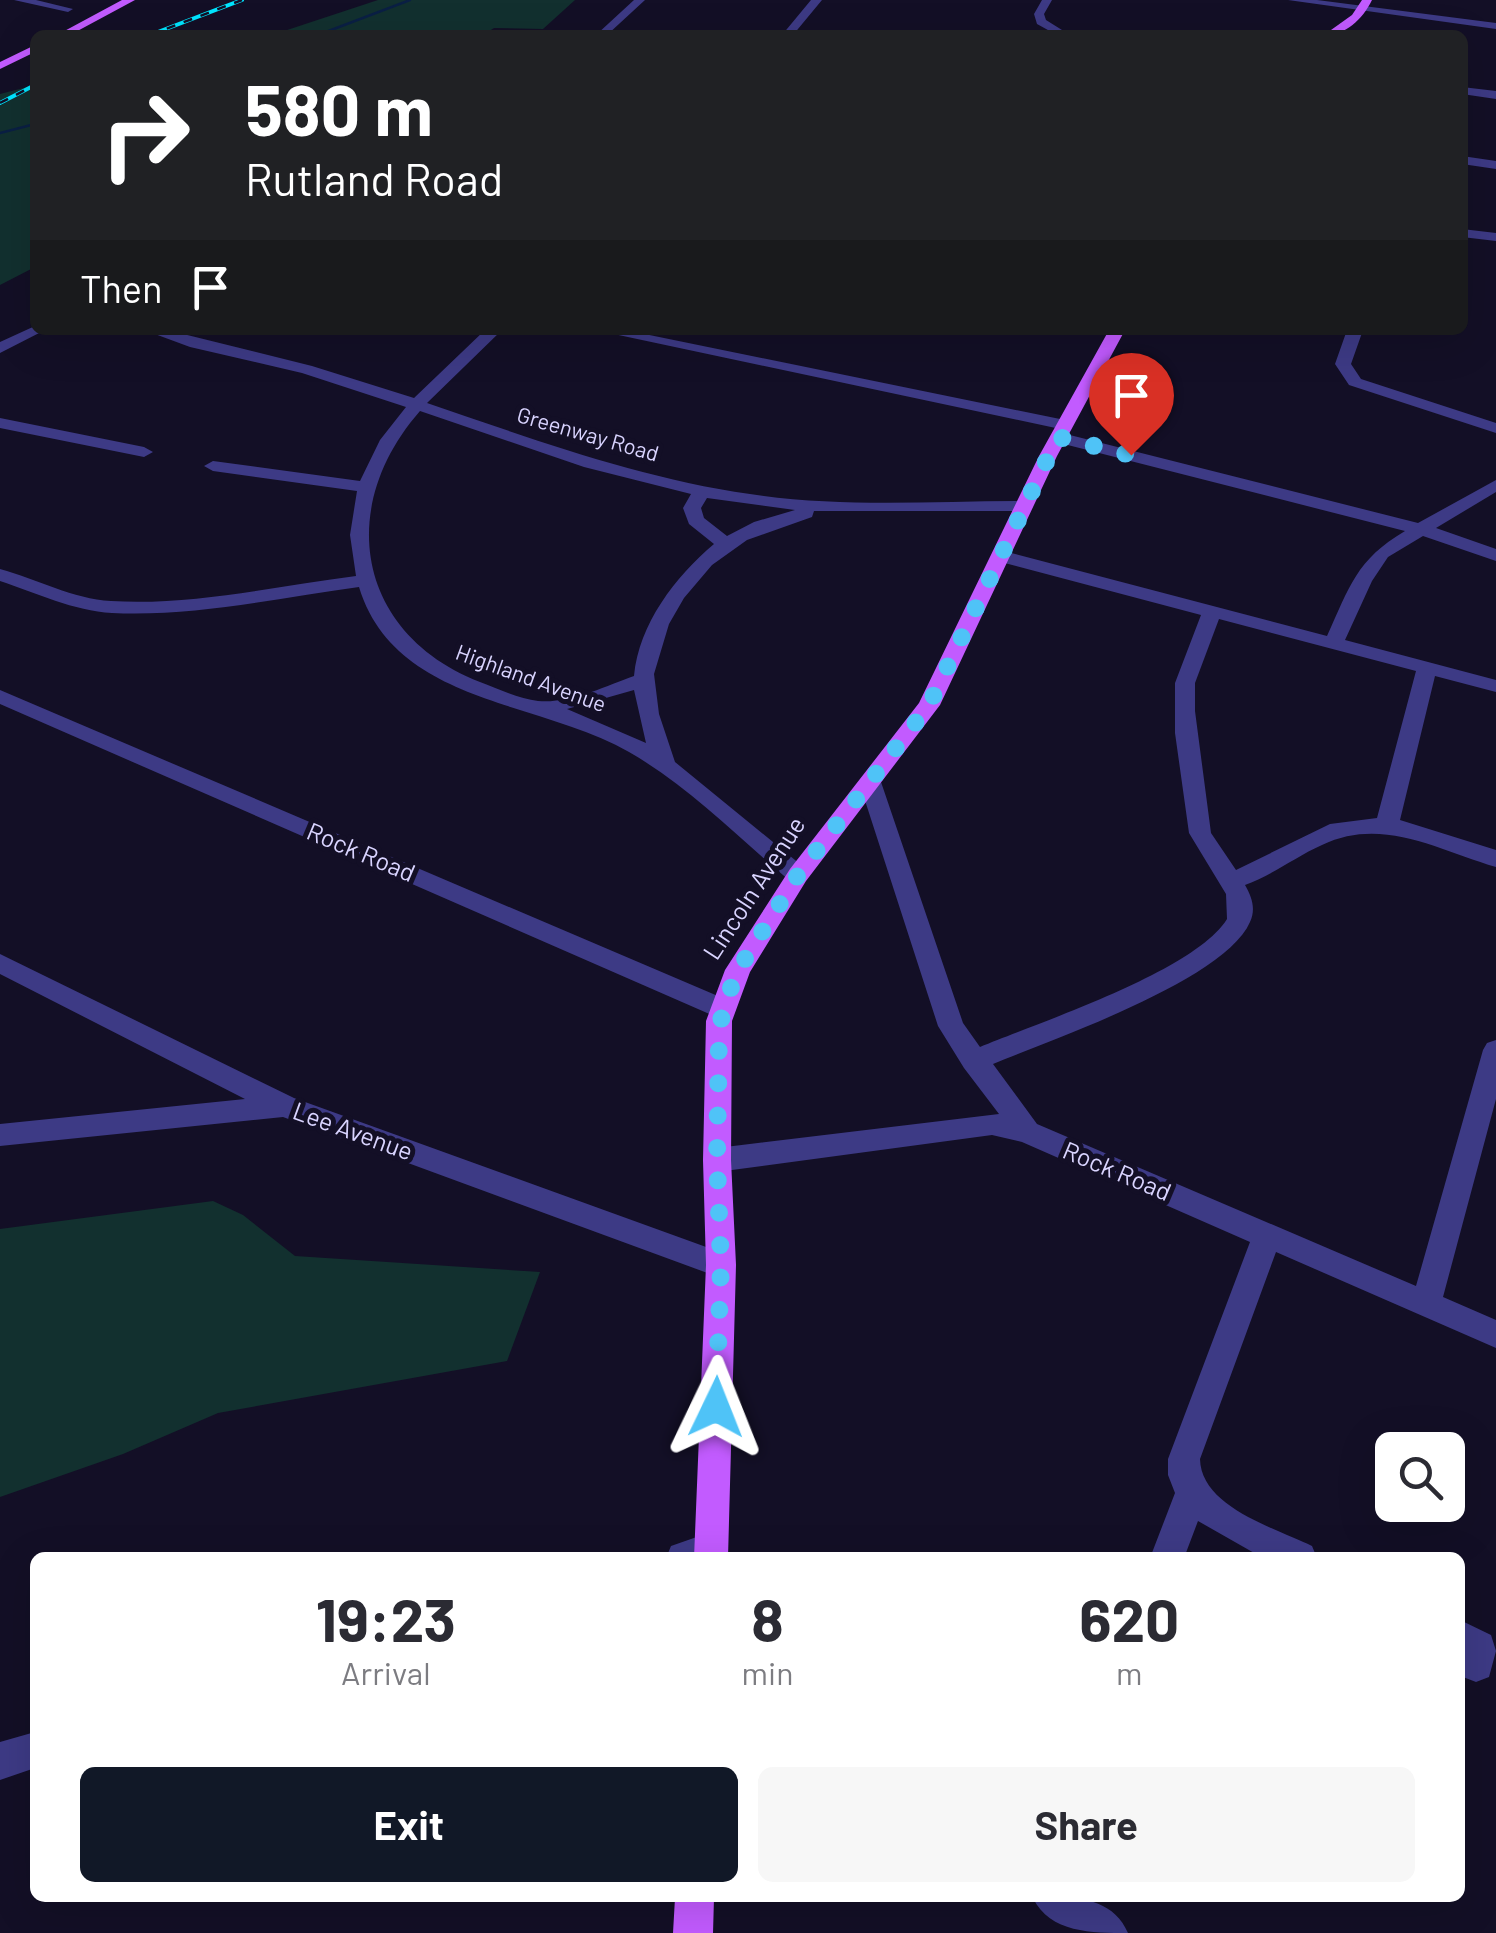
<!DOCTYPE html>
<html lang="en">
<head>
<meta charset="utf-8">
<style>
  :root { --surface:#fff; --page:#f7f7f7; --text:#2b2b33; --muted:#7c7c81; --accent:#111827 }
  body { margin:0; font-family:Barlow,sans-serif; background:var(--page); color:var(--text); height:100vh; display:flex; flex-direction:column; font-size:38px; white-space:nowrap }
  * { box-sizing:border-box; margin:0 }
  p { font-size:32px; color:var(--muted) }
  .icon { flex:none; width:55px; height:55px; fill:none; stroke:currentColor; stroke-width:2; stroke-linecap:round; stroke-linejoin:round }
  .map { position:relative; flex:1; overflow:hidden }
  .drawer { position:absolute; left:30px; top:1552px; width:1435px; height:350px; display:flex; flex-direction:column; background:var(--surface); border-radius:15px; box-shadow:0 10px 40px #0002 }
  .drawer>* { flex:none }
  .banner { position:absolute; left:30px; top:30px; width:1438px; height:305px; border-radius:15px; box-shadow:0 10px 40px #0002; background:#202124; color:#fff; overflow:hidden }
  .controls { position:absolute; left:1375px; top:1432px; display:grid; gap:20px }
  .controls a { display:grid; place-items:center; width:90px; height:90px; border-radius:15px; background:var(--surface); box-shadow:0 10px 40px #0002; font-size:50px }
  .pin { position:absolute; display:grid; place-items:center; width:85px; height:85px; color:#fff; margin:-102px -42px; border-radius:50% 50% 50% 0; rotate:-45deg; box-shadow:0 0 10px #0007 }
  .pin .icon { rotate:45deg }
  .me { position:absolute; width:110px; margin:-55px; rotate:2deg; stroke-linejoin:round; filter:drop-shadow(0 0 8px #0008) }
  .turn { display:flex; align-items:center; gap:35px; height:210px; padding:0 50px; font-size:45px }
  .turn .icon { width:130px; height:130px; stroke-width:2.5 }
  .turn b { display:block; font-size:70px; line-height:85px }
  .then { display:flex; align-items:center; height:95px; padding:0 50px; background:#0003; gap:20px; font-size:38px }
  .eta { display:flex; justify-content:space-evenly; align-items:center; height:170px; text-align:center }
  .eta b { font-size:60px; font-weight:700; line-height:70px }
  .action { display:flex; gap:20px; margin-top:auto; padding:20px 50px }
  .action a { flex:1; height:115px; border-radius:15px; background:var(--accent); color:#fff; font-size:40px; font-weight:700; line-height:115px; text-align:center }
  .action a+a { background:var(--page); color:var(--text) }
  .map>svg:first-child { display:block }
  .green { fill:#12302f }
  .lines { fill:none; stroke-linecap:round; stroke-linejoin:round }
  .stream { stroke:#0a1f44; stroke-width:2.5 }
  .minor { fill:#3d3a85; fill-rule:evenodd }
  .major { fill:#c25bff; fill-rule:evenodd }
  .rail-casing { stroke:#00e5ff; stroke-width:4 }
  .rail { stroke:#130f26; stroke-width:2.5; stroke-dasharray:9; stroke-linecap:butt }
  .route { stroke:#4fc3f7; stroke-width:18; stroke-dasharray:0 32.4 }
  .labels { text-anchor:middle; stroke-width:10; stroke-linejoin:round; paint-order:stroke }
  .far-street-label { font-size:22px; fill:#d9d4ff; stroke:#130f26 }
  .street-label { font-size:25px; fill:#d9d4ff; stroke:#130f26 }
</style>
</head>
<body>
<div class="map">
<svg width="1496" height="1933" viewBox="0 0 1496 1933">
  <rect width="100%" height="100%" fill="#130f26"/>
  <path class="green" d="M378 0H575L543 29 494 28 483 35H272Z
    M35 85V267L0 285V94Z
    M213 1201 243 1215 295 1256 540 1272 507 1361 218 1413 123 1454 0 1497V1229Z"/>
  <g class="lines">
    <path class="stream" d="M318 35 410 0
      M0 133 35 124"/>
    <path class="minor" d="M14 0H36L73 9 68 12Z
      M634 0H645L607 35H596Z
      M811 0H822L793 35H782Z
      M1042 0H1052L1044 14 1046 20 1070 35H1057L1037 24 1034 14Z
      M1288 0H1317L1496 23V29Z
      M1462 87 1496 91V99L1462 94Z
      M1462 156 1496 161V169L1462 164Z
      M1462 229 1496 233V241L1462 237Z
      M35 326V330H45L0 353V342Z
      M144 330H167L312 366 414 398 485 330H502L427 403C533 439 639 478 750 494 840 508 933 501 1024 501L1033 506 1024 511H814L812 517 747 540 712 565 684 598 669 624 654 674 659 714 675 762 806 869 810 875 798 883 790 881C738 837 688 786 629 752 540 700 395 705 359 587 279 598 193 617 112 613 74 611 36 593 0 581V569C37 579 73 599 111 601 191 606 276 586 356 576L350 535 357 491 213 471 204 466 213 461 360 481 380 440 406 407 302 373 190 347ZM420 411 584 467 691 494 683 508 689 524 714 544C675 577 639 624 634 676 606 686 569 704 538 701 520 699 498 689 480 682 357 634 335 508 420 411ZM707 498 795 510 754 522 727 536 704 518 701 508ZM634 690 646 743 567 709Z
      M595 330H625L1065 420 1073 425 1065 430Z
      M1347 330H1363L1351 364 1361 379 1496 423V433L1349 385 1335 364Z
      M0 418 144 447 153 452 144 457 0 428Z
      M1058 432 1418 523 1496 480V492L1436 528 1496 549V561L1423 536 1388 557 1372 581 1345 640 1496 680V692L1435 676 1400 820 1496 850V867C1438 850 1382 816 1322 845 1295 857 1273 875 1245 885 1252 897 1256 909 1250 922 1225 980 1053 1039 993 1064L1037 1124 1416 1286 1483 1050 1487 1043 1496 1040V1099L1443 1297 1496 1320V1348L1276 1252 1200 1459C1201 1507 1275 1528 1312 1546L1317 1558H1263L1198 1521 1184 1558H1150L1175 1493 1168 1475V1459L1250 1242 1022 1142 992 1135 717 1172 707 1168 703 1160 707 1152 717 1148 999 1114 964 1068 938 1026 859 782 862 777H878L881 782 963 1023 980 1047C1040 1022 1195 971 1227 919L1226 894 1189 833 1175 733V683L1201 615 993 560 991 556 1000 550 1327 636C1350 586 1356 560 1405 531L1052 441V433ZM1219 619 1416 671 1377 818 1330 824 1236 870 1211 833 1195 711V683Z
      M0 690 732 1002 736 1009 732 1016H714L0 704Z
      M0 954 294 1098 731 1256 736 1265 731 1274 721 1278 283 1117 0 1146V1124L245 1099 0 974Z
      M711 1532 723 1537 728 1549 724 1558H666L671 1546Z
      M1460 1620 1491 1635 1496 1651 1489 1677 1476 1682 1463 1677Z
      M35 1732V1768L0 1780V1742Z
      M1033 1898C1069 1896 1112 1895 1128 1933 1092 1933 1050 1933 1033 1898Z"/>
    <path class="major" d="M122 0H135L70 35H57Z
      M1362 0H1372C1362 20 1346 35 1324 35L1352 15Z
      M35 45V52L0 69V62Z
      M1109 330H1125L1057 456 940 705 806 881 750 972 732 1021 731 1160 736 1265 728 1558H694L706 1265 703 1160 706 1021 725 970 790 869 919 703 1039 456Z
      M675 1898H714L713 1933H673Z"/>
    <defs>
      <path id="rail" d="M150 35 242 0
        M0 103 35 85"/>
    </defs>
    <use href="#rail" class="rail-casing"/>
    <use href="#rail" class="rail"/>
  </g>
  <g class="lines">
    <path class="route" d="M716 1407 721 1265 717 1160 719 1035 723 1008 738 970 798 875 929 705 1058 437 1131 455"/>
  </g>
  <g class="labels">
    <g class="far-street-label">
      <text transform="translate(588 434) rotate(16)" y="8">Greenway Road</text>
      <text transform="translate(531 678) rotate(20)" y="8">Highland Avenue</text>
    </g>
    <g class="street-label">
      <text transform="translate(361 852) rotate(23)" y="9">Rock Road</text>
      <text transform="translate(754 888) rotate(-57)" y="9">Lincoln Avenue</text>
      <text transform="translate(353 1131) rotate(20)" y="9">Lee Avenue</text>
      <text transform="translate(1117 1171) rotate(23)" y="9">Rock Road</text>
    </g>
  </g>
</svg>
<div class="controls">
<a><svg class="icon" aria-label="search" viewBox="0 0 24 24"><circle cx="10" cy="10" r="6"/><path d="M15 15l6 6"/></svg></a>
</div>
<div class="pin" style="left:1131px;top:455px;background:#d93025"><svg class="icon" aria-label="arrive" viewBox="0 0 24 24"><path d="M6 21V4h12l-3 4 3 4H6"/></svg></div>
<svg class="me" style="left:716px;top:1407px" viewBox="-20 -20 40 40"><path d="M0-17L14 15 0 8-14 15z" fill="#4fc3f7" stroke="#fff" stroke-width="4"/></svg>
<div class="banner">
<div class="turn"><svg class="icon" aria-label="right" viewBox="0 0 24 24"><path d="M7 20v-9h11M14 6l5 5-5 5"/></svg><div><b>580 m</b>Rutland Road</div></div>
<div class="then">Then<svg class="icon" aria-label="arrive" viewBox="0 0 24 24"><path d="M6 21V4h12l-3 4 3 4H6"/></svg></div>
</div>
<section class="drawer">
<div class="eta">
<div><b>19:23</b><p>Arrival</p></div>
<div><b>8</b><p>min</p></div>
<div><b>620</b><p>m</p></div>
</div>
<div class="action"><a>Exit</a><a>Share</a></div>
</section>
</div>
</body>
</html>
